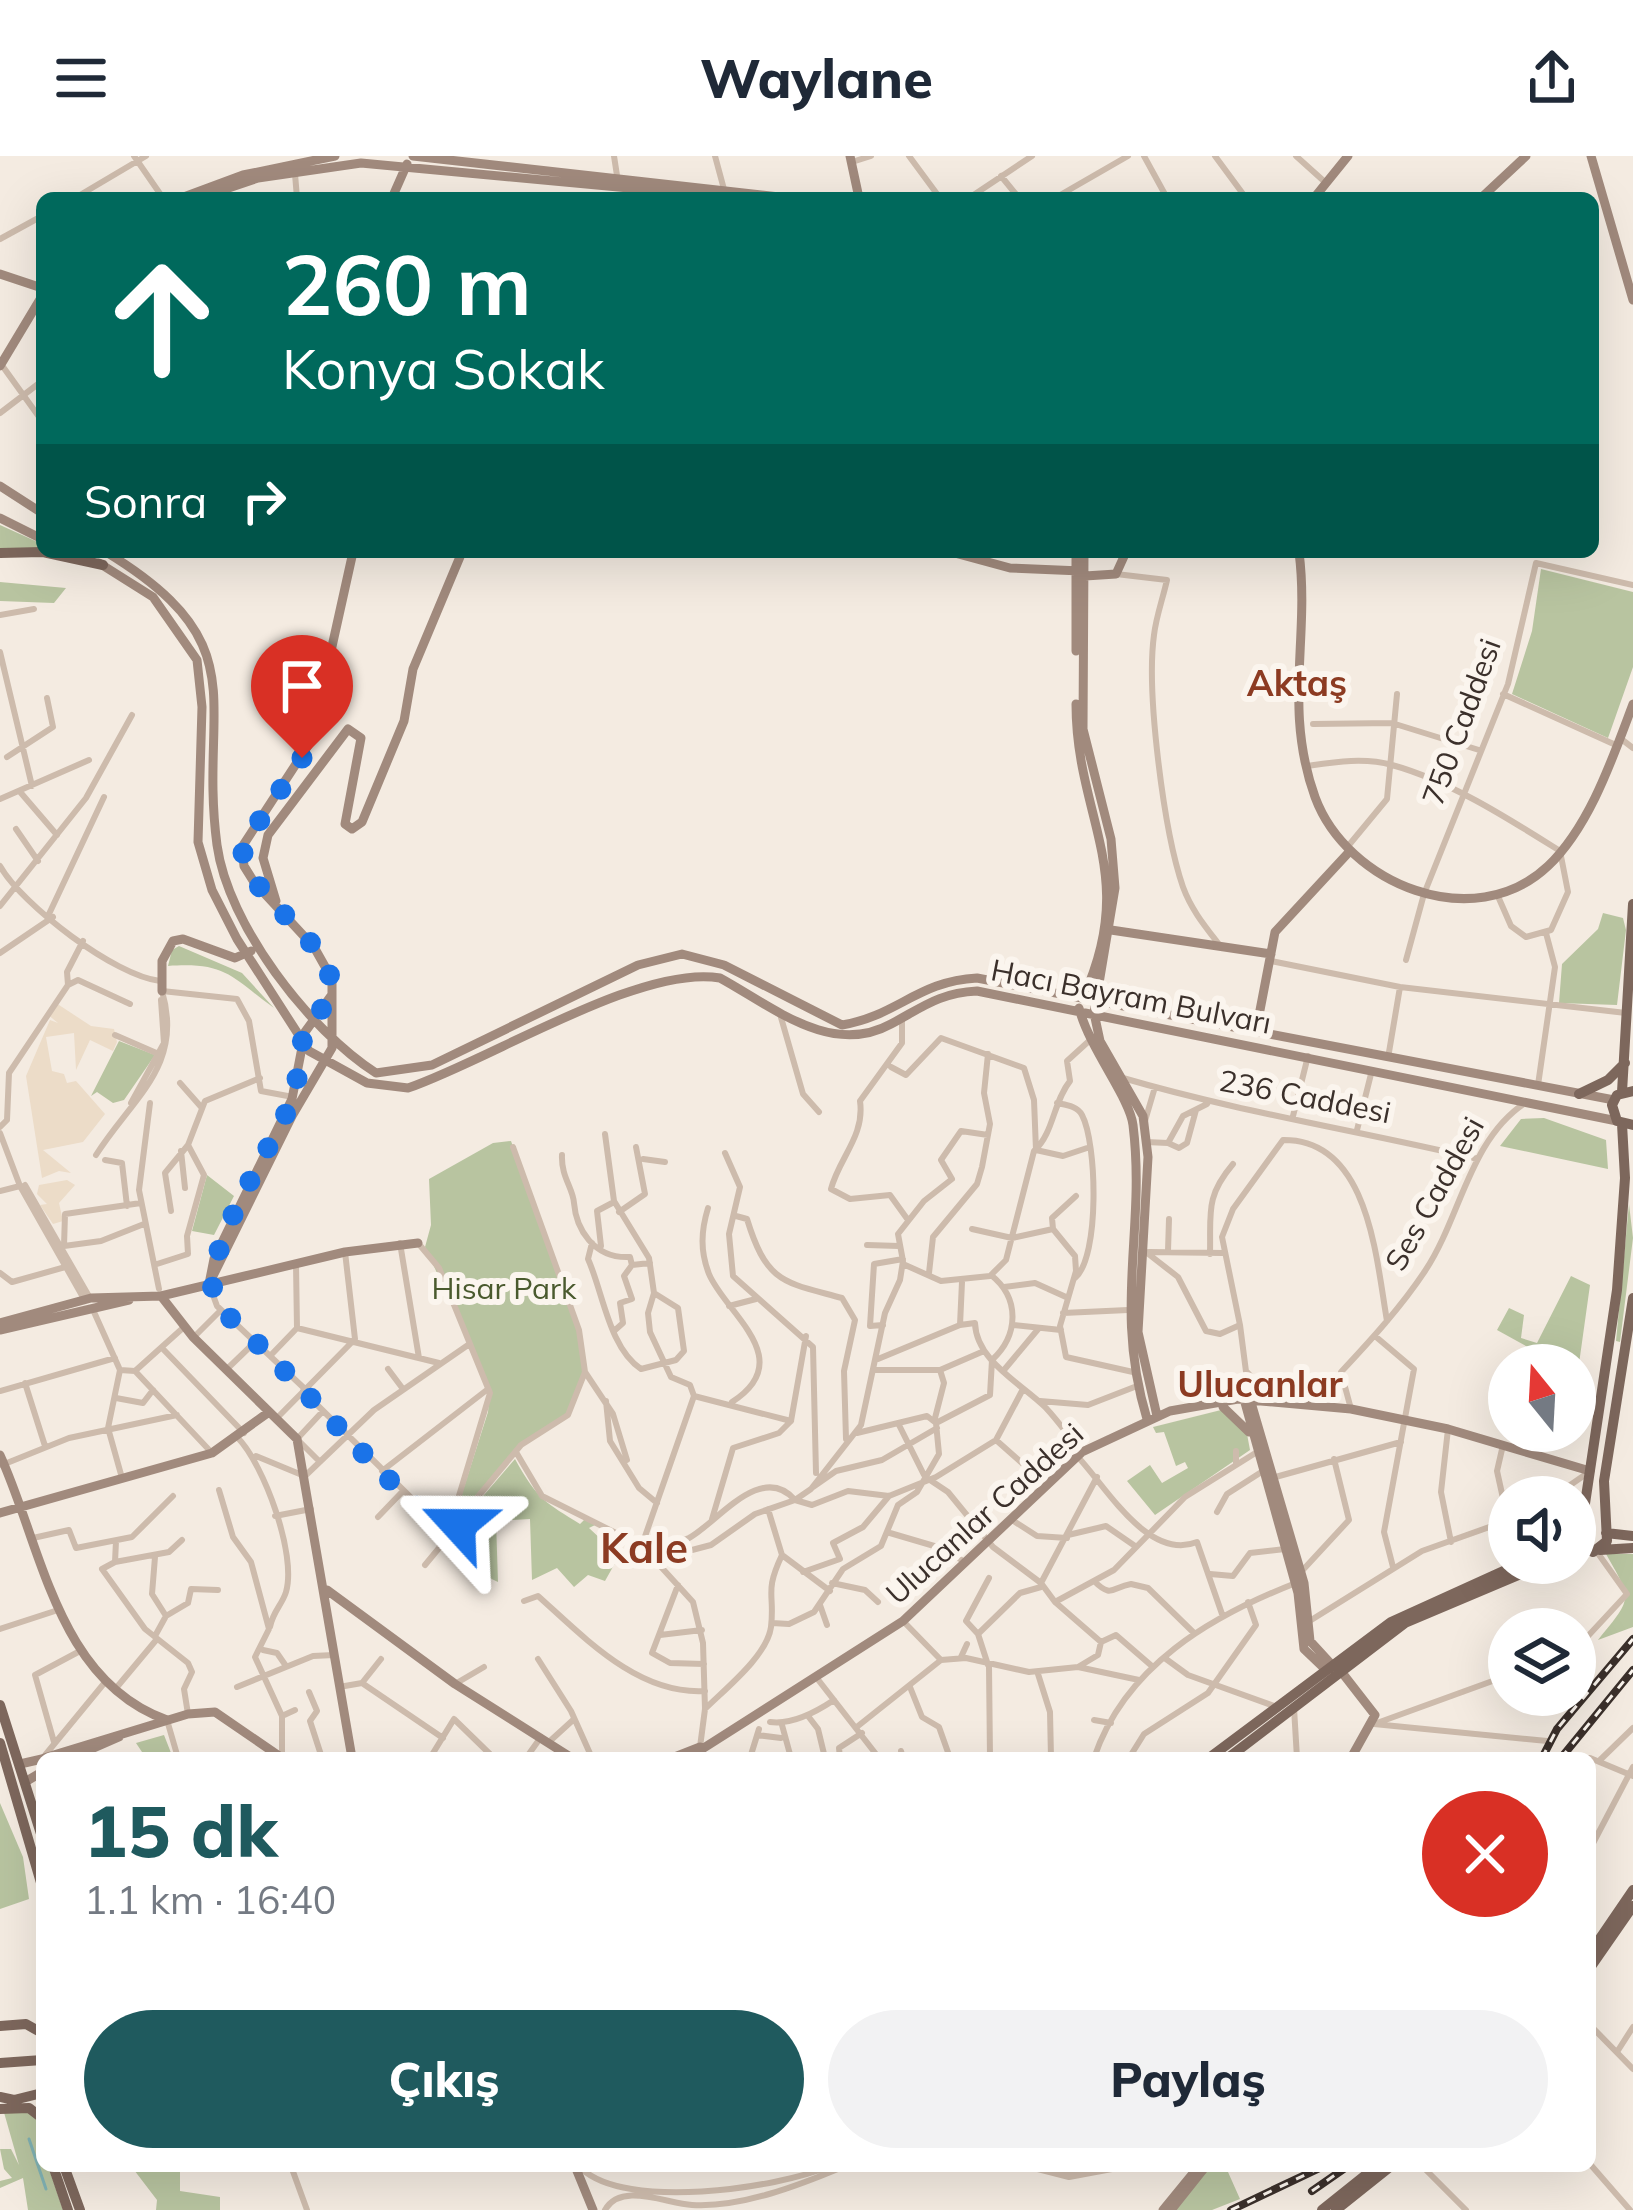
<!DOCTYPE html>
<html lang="tr">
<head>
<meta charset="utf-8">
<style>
  :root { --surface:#fff; --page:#f2f2f3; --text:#1f2937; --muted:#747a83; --accent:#1f5a5e }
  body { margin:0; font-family:Mulish,sans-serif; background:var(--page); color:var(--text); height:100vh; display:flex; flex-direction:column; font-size:45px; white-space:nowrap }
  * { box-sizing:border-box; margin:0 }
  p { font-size:39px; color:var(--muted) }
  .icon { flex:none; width:66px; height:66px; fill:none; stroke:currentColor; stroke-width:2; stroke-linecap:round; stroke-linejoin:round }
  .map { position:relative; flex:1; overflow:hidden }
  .side { position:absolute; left:36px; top:1596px; width:1560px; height:420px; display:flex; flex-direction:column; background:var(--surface); border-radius:18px; box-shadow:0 12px 48px #0002 }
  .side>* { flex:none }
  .top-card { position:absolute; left:36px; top:36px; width:1563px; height:366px; border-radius:18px; box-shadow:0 12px 48px #0002; background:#00695c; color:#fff; overflow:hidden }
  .needle { width:78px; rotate:342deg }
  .tools { position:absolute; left:1488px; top:1188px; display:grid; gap:24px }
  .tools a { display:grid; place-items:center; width:108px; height:108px; border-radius:50%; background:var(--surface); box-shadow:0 12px 48px #0002; font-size:60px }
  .pin { position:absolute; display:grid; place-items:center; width:102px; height:102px; color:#fff; margin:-123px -51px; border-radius:50% 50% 50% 0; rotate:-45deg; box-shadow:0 0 12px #0007 }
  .pin .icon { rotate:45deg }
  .me { position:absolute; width:132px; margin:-66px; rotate:294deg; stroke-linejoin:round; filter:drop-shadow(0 0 9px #0008) }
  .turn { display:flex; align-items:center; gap:42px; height:252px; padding:0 48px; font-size:54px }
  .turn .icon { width:156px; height:156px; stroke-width:2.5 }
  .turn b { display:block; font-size:84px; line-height:102px }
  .then { display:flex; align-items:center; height:114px; padding:0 48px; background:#0003; gap:24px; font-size:45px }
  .round { display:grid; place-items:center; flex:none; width:126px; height:126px; border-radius:63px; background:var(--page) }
  .headline { display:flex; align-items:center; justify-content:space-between; height:204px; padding:0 48px }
  h1 { font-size:72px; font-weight:800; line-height:90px; color:var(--accent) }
  .button { display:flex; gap:24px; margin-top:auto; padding:24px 48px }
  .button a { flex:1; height:138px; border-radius:72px; background:var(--accent); color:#fff; font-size:48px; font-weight:800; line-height:138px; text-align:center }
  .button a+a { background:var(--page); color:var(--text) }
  header { display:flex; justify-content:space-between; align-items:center; height:156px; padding:0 48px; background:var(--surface); font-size:54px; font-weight:800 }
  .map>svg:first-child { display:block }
  .green { fill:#b8c4a0 }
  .plaza { fill:#ecdcc8 }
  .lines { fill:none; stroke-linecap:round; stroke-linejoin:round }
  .stream { stroke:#7fb0b2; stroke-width:3 }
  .street { stroke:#cdbbac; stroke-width:6 }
  .secondary { stroke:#a18a7d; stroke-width:9 }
  .primary { stroke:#7d675c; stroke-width:10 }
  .rail-casing { stroke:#3b302b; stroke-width:8 }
  .rail { stroke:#fbf5ee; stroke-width:3; stroke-dasharray:9; stroke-linecap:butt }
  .route { stroke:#1a73e8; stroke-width:21; stroke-dasharray:0 37.8 }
  .labels { text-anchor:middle; stroke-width:12; stroke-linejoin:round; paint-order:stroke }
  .street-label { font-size:30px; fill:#3b302b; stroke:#fbf5ee }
  .park-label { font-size:30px; fill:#4a5a2e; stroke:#fbf5ee }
  .quarter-label { font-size:36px; font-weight:bold; fill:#8c3b22; stroke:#fbf5ee }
  .district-label { font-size:42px; font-weight:bold; fill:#8c3b22; stroke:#fbf5ee }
</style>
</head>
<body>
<header><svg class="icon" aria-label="menu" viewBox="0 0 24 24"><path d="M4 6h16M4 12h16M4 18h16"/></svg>Waylane<svg class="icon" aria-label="share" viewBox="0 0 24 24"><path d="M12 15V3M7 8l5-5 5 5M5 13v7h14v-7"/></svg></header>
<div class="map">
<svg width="1633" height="2054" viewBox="0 0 1633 2054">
  <rect width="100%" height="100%" fill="#f4ebe1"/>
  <path class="green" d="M0 369 42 388V393H0Z
    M1541 413 1633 436V511L1608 582 1512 538 1532 475Z
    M0 426 66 432 54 447 0 445Z
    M1603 757 1623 762 1626 774 1617 849 1559 847 1562 808 1598 773Z
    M179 790 242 817 274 852C231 821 227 806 168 810L172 794Z
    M119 885 155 899 124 944 113 947 97 936 91 940Z
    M1544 962 1606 984 1608 1013 1500 990 1521 963Z
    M511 985 573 1156 585 1208 572 1254 521 1289 464 1352 458 1350 488 1256 490 1232 425 1091 431 1069 429 1023 493 987Z
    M207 1019 234 1040 214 1079 192 1075Z
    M1629 1048 1633 1082 1620 1186 1616 1185Z
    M1571 1120 1590 1129 1577 1222 1575 1209H1560L1497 1174 1509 1152 1524 1159 1521 1182 1537 1187Z
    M1221 1254 1247 1278 1250 1294 1155 1359 1127 1325 1150 1309 1162 1327 1188 1312 1185 1306 1176 1310 1164 1276 1156 1277 1153 1271Z
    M515 1303C538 1345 547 1347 580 1368L585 1363 595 1369 589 1372 619 1400 605 1425 588 1419 574 1431 557 1412 532 1424 530 1363 496 1365 498 1426C467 1412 462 1394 465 1361Z
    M1606 1398H1633V1471L1598 1484C1632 1442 1633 1445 1606 1398Z
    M164 1579 173 1602H146L136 1587Z
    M0 1647 23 1701 29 1743 0 1753Z
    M29 1952 42 1962V2010H48L63 2054H28L23 2022 0 2032V2025L12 2022 4 2013 0 1993H11L19 2009 3 1953Z
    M131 2010H180V2035L220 2041V2054H156L157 2044Z
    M1211 2010 1228 2016 1240 2043 1212 2054H1173Z"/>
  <path class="plaza" d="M56 847 91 870 114 873 117 886 113 895 90 884 76 914 74 877 46 881 52 915 64 918 67 927 76 925 105 958 83 986 43 994 71 1017 59 1015 42 1022 26 920 50 864 58 867 47 858Z
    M67 1024 75 1029 59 1047 63 1065 53 1068 40 1049 47 1048 37 1038 39 1029Z"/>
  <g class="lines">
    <path class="stream" d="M29 1983 46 2033"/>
    <path class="street" d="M134 0 163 42
      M614 0 618 26
      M715 0 725 37
      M909 0 940 42
      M1144 0 1167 42
      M1215 0 1246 42
      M1296 0 1326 27
      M852 6 871 0
      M295 18 297 42
      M1001 20 1019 42
      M75 42 146 0
      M969 42 1032 0
      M1055 42 1128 0
      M0 83 42 60
      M1 208 42 265
      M0 257 42 225
      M1116 418 1167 424C1163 442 1156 461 1154 479 1146 537 1164 676 1183 731 1191 753 1204 769 1218 787
      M0 459 34 453
      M0 496 32 630
      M1503 538 1618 590
      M1313 568 1392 567 1479 594
      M1620 582 1633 592
      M7 601 53 571 47 542
      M1307 610C1334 606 1364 601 1392 609 1450 625 1509 663 1560 695L1568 736 1551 774 1526 781 1511 770 1497 738
      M21 637 57 679
      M0 643 89 604
      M16 673 38 705
      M1349 689 1387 643 1397 538
      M0 710C22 749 115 820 160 825
      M0 750 86 642 132 559
      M49 758 104 641
      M0 797 53 761
      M1406 804 1424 738 1508 528 1536 407 1633 429
      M1271 805 1400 831 1626 857
      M68 829 67 816 83 785
      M162 835 237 843 249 865 261 935 293 941
      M780 858 803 938 819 956
      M902 861V887L860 945C865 980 839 1002 831 1033L850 1043 890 1039 908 1064
      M115 879 161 899
      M1388 902 1400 831
      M891 911 906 919 941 882 1024 912 1034 944 1036 994
      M1123 922C1239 956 1360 975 1478 1003
      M180 927 202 952
      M1538 929 1555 811 1546 777
      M131 947 164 887 161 844
      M150 947 139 1034 159 1133
      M1057 947C1066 949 1077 950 1082 959 1097 987 1100 1101 1075 1122
      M1293 960 1308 900
      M1145 965 1155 931
      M0 971 7 964 9 917 68 829 78 824 130 848
      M1357 974 1372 914
      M0 977 20 1030 84 1143
      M605 978 614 1045 649 1102 654 1137 648 1157 650 1176 671 1221 690 1229 694 1240
      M1146 986 1168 987 1183 960 1207 948
      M1168 987 1179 992 1187 987 1196 954
      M1036 994 1063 1000 1087 992
      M181 995 185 1032
      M725 997 740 1031 729 1078 733 1120 813 1191 816 1317
      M96 999C133 941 184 910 162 835
      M562 999C561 1021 573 1032 574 1047 576 1072 593 1103 630 1101L632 1109 650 1107
      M643 1003 665 1006
      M105 1004 122 1007
      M122 1007 127 1050
      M25 1029 90 1142
      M0 1035 20 1030
      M141 1047 65 1058 64 1090 101 1085 144 1068
      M708 1052C701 1075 700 1095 709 1118 725 1157 799 1203 732 1246
      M171 1055 165 1017 188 989 205 945 260 922
      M619 1056 645 1038 636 991
      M736 1060 747 1063C767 1128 784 1126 842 1142L855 1164 844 1215 846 1283
      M972 1073 1012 1082 1053 1073
      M1053 1073 1075 1100 1076 1115 1060 1170 1066 1201 1133 1216
      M1053 1073 1052 1062 1076 1040
      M400 1087 419 1202
      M418 1087 439 1112 490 1237 458 1343V1369L425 1409
      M592 1087 588 1103C603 1136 609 1192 641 1213L676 1204 684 1195 678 1152 654 1137
      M867 1089 899 1090
      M601 1090 597 1055 614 1046
      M1142 1093 1178 1121 1206 1175 1220 1178 1240 1169 1248 1231
      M1168 1095 1169 1063
      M1149 1096 1223 1097
      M1210 1098C1211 1057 1205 1041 1233 1008
      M157 1108 188 1098 187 1080 204 1019 188 989
      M903 1108 941 1125 990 1120
      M0 1117 12 1126 69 1110
      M929 1117 933 1081 977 1028 982 1011 990 968 984 937 988 898
      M991 1119 1006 1104 1034 995C1054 977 1053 946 1070 925L1067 905 1089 885
      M209 1128 217 1150 305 1233
      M1004 1131 1035 1127 1066 1141
      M729 1150 756 1143
      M94 1156 120 1214 108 1272 122 1322
      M1063 1157 1128 1154
      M883 1169 870 1170 874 1108 903 1103
      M960 1169 975 1167C976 1205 1022 1228 1046 1252 1059 1266 1070 1282 1082 1296
      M1014 1169 1061 1174
      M1240 1169 1222 1081 1233 1053 1283 984C1369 983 1376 1102 1387 1165
      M297 1172 439 1207
      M614 1175 623 1167 620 1147 632 1143 624 1120 632 1109
      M1375 1180 1414 1213 1384 1376 1393 1411
      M194 1181 221 1154
      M163 1193 244 1277
      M271 1199 297 1172 296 1108
      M878 1203 960 1169 962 1126
      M227 1213 255 1186
      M388 1213 403 1233
      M120 1214 135 1215 212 1297
      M874 1214H940L984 1195
      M1004 1214 1039 1172
      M135 1215 184 1171
      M585 1216 613 1258 627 1304
      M1247 1216 1255 1225 1248 1231 1250 1243
      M25 1227 45 1290
      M0 1235 115 1202
      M303 1235 451 1381
      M694 1240 791 1265 806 1180
      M116 1242 143 1247 153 1234
      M606 1245 610 1285 639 1332 657 1347
      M1040 1245 1088 1249 1137 1230
      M1351 1253 1341 1216C1371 1184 1401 1151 1425 1115 1461 1061 1469 984 1525 947
      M935 1262 944 1227 940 1214
      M276 1263 355 1183 345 1096
      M936 1267 990 1239 992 1204C1018 1180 1021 1143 991 1119
      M899 1269 924 1319
      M1448 1273 1441 1336 1451 1386
      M857 1277 927 1260 936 1267
      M238 1282C264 1309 297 1399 286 1436 282 1449 273 1455 270 1471
      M996 1284 1047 1329
      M1503 1289 1497 1315 1508 1365
      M516 1296 542 1340 642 1390 693 1446 703 1487 705 1553 700 1591
      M256 1300 302 1319
      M1077 1300C1105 1329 1148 1406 1197 1386L1222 1458
      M320 1306 297 1283 323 1255
      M1236 1307V1295
      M2 1309 69 1282 177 1259
      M382 1315 488 1233
      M304 1321 374 1254 468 1189
      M1272 1322 1401 1286
      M930 1324 948 1336 993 1391 1041 1427 1055 1446 1101 1486 1116 1479 1153 1511
      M813 1331 836 1315 882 1304 937 1272
      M219 1334 233 1381 251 1406 269 1473 255 1501 282 1560V1602
      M1553 1341 1589 1316
      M795 1344 811 1333 861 1269 885 1157 900 1124 903 1105 898 1078 924 1045 952 1023 941 1004 961 975 988 979
      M461 1353 471 1349 521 1289 568 1259 585 1216 579 1174 513 991
      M1217 1356 1227 1338 1263 1315
      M275 1360 311 1353
      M378 1361 402 1336
      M712 1363 733 1292 779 1277 791 1265
      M1012 1364 1037 1380 1067 1382
      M890 1377 941 1392 965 1406
      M1068 1379 1106 1370 1135 1390
      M33 1382 69 1374 76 1392 132 1381 173 1340
      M116 1385 115 1406 169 1396 182 1384
      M642 1389 694 1240
      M642 1390C658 1390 673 1390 689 1382 717 1367 761 1305 795 1344
      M662 1390 692 1394 711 1389 755 1358 795 1344 812 1349 848 1335 889 1340 936 1321 996 1284 1023 1233
      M782 1399 830 1435
      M155 1401 152 1438 166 1460 155 1480
      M115 1406 102 1413 145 1473 188 1507 192 1516 184 1533 188 1558
      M803 1416 840 1403 833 1387 863 1371 889 1340
      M1301 1416 1349 1364 1334 1303
      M1210 1418 1233 1420 1250 1397 1285 1393
      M1094 1425C1112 1443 1112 1431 1131 1428L1148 1432 1193 1476
      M832 1427 865 1434 878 1446
      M1041 1427 1097 1321
      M678 1429 652 1497 670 1507 704 1508
      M524 1445 538 1440C585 1482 638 1539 705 1535
      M1055 1446 1114 1414 1185 1341 1257 1296
      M820 1449 827 1469
      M166 1460 188 1447 191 1433 218 1434
      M903 1465 941 1504 966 1502 1029 1516 1078 1511 1139 1524
      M1308 1466 1422 1395 1509 1364
      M772 1467 789 1468 814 1456 843 1413 881 1390 898 1349 917 1336 939 1298 936 1267
      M0 1473 58 1454
      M978 1478 966 1465 989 1422
      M660 1479 702 1474
      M263 1494 277 1497 286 1510
      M1575 1494 1627 1438 1597 1396
      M961 1501 967 1488
      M538 1503 571 1555 592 1602
      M1166 1503 1188 1519 1277 1551
      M988 1509 978 1478 1020 1437 1041 1431
      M989 1510 990 1602
      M1078 1511 1098 1499 1101 1486
      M1038 1518 1050 1556 1051 1602
      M816 1521 879 1602
      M362 1527 443 1582
      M455 1528 484 1511
      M117 1531 157 1483
      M237 1531 313 1500 334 1499
      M339 1531 362 1527 381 1503
      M910 1531 922 1561 939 1571 950 1602
      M309 1536 317 1555 310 1565 322 1602
      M1294 1552 1297 1602
      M705 1553C725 1533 767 1500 771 1471 775 1437 764 1437 782 1399L768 1353
      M282 1560 295 1554
      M808 1560 818 1573 825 1602
      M167 1564 178 1602
      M1094 1564 1111 1567
      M770 1566C791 1569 813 1558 834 1544
      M1377 1567 1509 1519
      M1374 1568 1547 1585
      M782 1569 791 1602
      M858 1570 941 1504
      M757 1579 781 1582
      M550 1585 573 1564
      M54 1586 35 1519 80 1495
      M901 1595 903 1602
      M46 1598 106 1525
      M695 1598 706 1602
      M335 1602 352 1598
      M430 1602 454 1563 494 1602
      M526 1602 541 1581
      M750 1602 759 1573
      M840 1602 839 1592 862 1577
      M1094 1602C1125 1510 1211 1460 1296 1427
      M1129 1602 1144 1578 1208 1537 1256 1469 1248 1446
      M1579 1602H1590
      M1590 1602 1633 1620
      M1599 1605 1633 1572
      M1590 1693 1633 1611
      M1590 1869 1633 1913
      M1617 1896 1633 1871
      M1590 2008 1630 2054
      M291 2010 307 2054
      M1026 2010 1069 2021 1128 2010
      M1038 2010 1075 2017 1113 2010
      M1422 2010 1466 2054
      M582 2013C626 2054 775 2033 830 2010
      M605 2054C621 2026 665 2047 692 2049 741 2052 800 2029 845 2010"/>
    <path class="secondary" d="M413 0 788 42
      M850 0 859 42
      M1591 0 1633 144
      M181 42 243 19 335 0
      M199 42 258 22 361 7 736 42
      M392 42 407 8
      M1314 42 1348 0
      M1481 42 1526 0
      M0 118 42 132
      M0 210 42 140
      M0 330 42 357
      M0 362 42 383
      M106 396C260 490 198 545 217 689 228 769 309 874 376 917L432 909 638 809 682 798 724 809 842 869C897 860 918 825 977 822L1614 944
      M951 396 1010 412 1081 415
      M1084 396 1083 573 1111 683 1115 732 1094 857 1100 885 1143 960 1148 1001 1138 1176 1157 1260
      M1299 396C1310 481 1283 552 1315 641 1347 728 1474 780 1548 710 1590 670 1613 601 1633 548
      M99 407 153 441 197 504 202 551 198 686 212 734 237 783 309 895 367 927 408 932C490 904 641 808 720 822 773 851 831 901 891 868 923 851 939 837 977 835L1617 965
      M1085 420 1116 418 1126 396
      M1076 495V396
      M1076 548C1076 663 1140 717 1083 842
      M276 745 263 702 268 679 348 573 361 582 345 668 352 673 362 666 404 565 413 513 462 396
      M1111 774 1271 798
      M162 835V805L173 785 183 783 235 802 251 795
      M1079 852C1089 892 1130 942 1133 969 1146 1074 1113 1151 1147 1263
      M1256 875 1275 776 1350 695
      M210 1123 214 1103 292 943 305 876 331 840
      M209 1128 292 960 332 892V823L314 791 254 726 244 710 242 691 311 585 353 396
      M161 1140 193 1181 297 1283 352 1602
      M0 1167 91 1142 161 1140 345 1096 418 1087
      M0 1174 129 1144
      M1244 1243 1298 1437 1304 1493 1326 1514
      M1250 1243 1304 1427 1310 1485 1332 1509
      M1223 1251 1249 1276
      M0 1299C42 1391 57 1525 167 1564
      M0 1357 212 1297 269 1256
      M327 1434 455 1528 572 1602
      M1340 1514 1375 1559 1351 1602
      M44 1602 188 1558 215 1556 282 1602
      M71 1602 119 1581
      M672 1602 700 1591
      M688 1602 903 1465 1082 1296 1170 1255 1238 1243 1351 1253 1448 1273 1590 1315
      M20 1608 42 1603
      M25 1626 42 1616
      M575 2010 593 2054
      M1163 2054 1199 2010
      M1171 2054 1206 2010"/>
    <path class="primary" d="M43 396 103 409
      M0 397 42 396
      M1633 935 1617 939 1612 949 1617 965 1633 969
      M1622 936 1633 748
      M1579 938 1608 924 1625 907
      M1622 968 1625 1022 1617 1134 1580 1381 1583 1391 1593 1396 1607 1385 1604 1325 1633 1142
      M1606 1377 1633 1380
      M1600 1394 1633 1392
      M0 1549 42 1681
      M0 1587 42 1730
      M1209 1602 1391 1466 1521 1407
      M1228 1602 1405 1467 1547 1407
      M1590 1797 1633 1734
      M1590 1812 1633 1750
      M0 1870 26 1868 42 1877
      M0 1907 42 1904
      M0 1941 14 1944 42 1937
      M0 1953 29 1952 42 1962
      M53 2010 68 2054
      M64 2010 80 2054
      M1322 2054 1377 2010
      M1336 2054 1391 2010"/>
    <defs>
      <path id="rail" d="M1542 1602 1557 1573 1633 1483
        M1561 1602 1633 1514
        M1312 2035 1348 2010
        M1231 2054 1324 2010"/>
    </defs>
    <use href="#rail" class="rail-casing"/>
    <use href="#rail" class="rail"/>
  </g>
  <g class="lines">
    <path class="route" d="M302 602 242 691C249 747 324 774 333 833 327 853 310 861 304 880 297 900 300 922 292 944 273 992 193 1104 217 1150 300 1223 365 1308 451 1381L458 1369"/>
  </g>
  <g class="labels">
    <g class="street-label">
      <text transform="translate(1462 566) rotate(-70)" y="10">750 Caddesi</text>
      <text transform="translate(1131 841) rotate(11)" y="10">Hacı Bayram Bulvarı</text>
      <text transform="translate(1305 941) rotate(11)" y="10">236 Caddesi</text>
      <text transform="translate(1435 1038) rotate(-61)" y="10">Ses Caddesi</text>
      <text transform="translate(985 1358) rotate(-42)" y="10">Ulucanlar Caddesi</text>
    </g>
    <g class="park-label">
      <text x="504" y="1143">Hisar Park</text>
    </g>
    <g class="quarter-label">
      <text x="1297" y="540">Aktaş</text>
      <text x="1260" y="1241">Ulucanlar</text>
    </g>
    <g class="district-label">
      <text x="644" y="1407">Kale</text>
    </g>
  </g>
</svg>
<div class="tools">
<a><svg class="needle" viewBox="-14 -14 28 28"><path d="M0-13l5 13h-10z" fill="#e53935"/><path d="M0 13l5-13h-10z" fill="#747a83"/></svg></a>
<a><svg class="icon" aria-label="sound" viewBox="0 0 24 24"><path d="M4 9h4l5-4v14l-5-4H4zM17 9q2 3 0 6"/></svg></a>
<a><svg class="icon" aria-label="layers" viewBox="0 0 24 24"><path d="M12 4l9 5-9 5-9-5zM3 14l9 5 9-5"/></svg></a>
</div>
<div class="pin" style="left:302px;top:602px;background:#d93025"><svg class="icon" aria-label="arrive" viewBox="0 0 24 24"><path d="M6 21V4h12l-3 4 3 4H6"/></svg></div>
<svg class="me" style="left:458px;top:1369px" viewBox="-20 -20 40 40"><path d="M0-17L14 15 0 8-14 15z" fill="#1a73e8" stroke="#fff" stroke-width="4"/></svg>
<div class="top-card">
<div class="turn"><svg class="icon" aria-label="ahead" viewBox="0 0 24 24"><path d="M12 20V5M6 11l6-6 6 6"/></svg><div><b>260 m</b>Konya Sokak</div></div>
<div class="then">Sonra<svg class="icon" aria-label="right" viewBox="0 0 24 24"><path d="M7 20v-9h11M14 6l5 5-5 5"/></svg></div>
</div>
<section class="side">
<div class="headline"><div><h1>15 dk</h1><p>1.1 km · 16:40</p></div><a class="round" style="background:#d93025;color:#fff"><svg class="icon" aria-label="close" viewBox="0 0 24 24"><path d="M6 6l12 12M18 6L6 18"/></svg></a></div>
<div class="button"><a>Çıkış</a><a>Paylaş</a></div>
</section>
</div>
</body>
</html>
